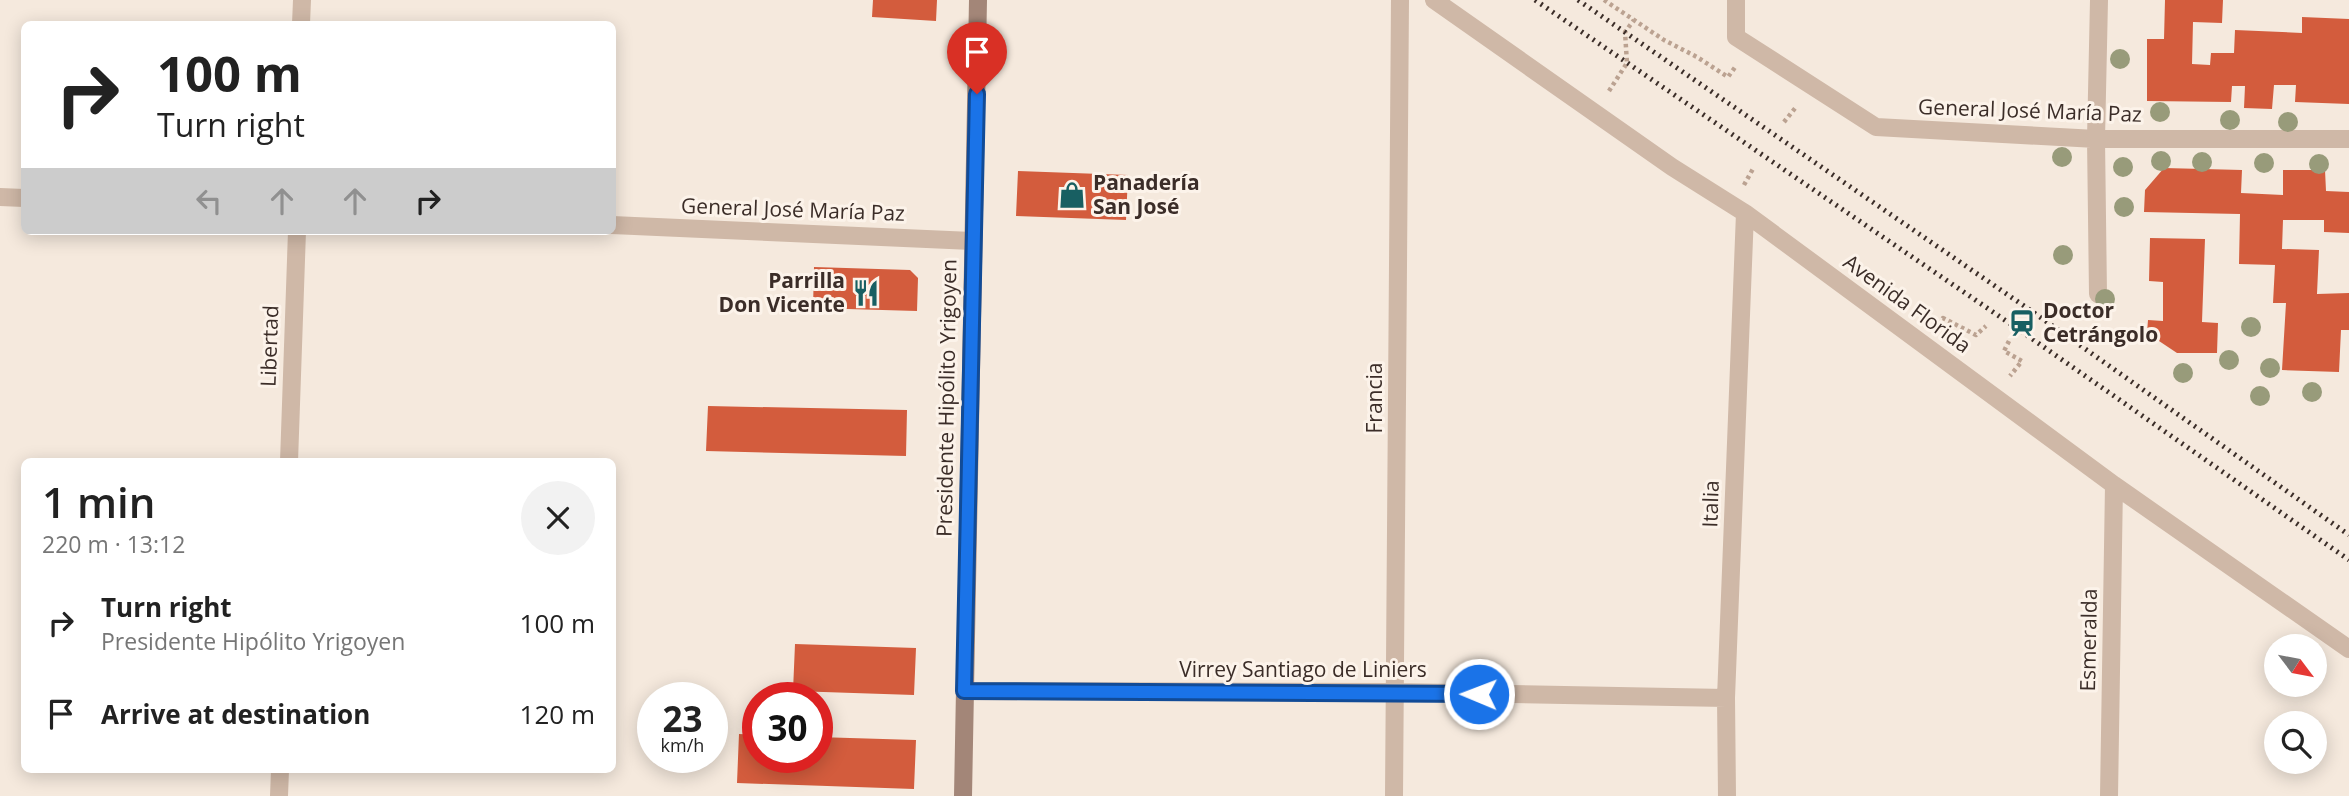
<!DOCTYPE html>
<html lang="en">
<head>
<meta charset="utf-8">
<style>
  :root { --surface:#fff; --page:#f2f2f2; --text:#222; --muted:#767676 }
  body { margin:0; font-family:"Open Sans",sans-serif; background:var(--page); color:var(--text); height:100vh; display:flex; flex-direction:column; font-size:26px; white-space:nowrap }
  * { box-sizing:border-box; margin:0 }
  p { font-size:23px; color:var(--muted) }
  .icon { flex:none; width:38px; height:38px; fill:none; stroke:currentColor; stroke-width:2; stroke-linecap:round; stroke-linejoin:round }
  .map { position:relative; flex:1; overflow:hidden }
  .drawer { position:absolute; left:21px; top:458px; width:595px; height:315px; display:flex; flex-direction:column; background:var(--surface); border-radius:10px; box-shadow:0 4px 18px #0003 }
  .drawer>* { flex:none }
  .hud { position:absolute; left:21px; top:21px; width:595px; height:214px; border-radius:10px; box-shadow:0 4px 18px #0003; background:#fff; color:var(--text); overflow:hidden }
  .needle { width:46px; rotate:122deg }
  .tools { position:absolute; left:2264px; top:634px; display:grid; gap:14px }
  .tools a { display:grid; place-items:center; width:63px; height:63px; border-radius:50%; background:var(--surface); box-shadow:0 4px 18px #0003; font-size:35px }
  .speed { position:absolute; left:637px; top:682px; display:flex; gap:14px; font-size:35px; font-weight:700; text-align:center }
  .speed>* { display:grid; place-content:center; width:91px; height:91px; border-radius:50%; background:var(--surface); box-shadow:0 4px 18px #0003; line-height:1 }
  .speed small { font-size:18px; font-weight:400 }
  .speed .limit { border:10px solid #d22; background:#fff; color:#111 }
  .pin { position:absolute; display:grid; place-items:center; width:60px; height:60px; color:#fff; margin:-72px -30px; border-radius:50% 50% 50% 0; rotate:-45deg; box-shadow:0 0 7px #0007 }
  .pin .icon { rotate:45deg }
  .me { position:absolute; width:77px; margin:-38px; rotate:271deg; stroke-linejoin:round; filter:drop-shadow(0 0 5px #0008) }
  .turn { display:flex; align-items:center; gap:24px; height:147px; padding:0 21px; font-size:32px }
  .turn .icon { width:91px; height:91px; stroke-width:2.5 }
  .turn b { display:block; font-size:49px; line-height:60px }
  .lanes { display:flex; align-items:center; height:66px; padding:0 21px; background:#0003; justify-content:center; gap:35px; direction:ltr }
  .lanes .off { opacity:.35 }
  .round { display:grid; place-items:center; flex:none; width:74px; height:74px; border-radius:37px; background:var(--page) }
  .overview { display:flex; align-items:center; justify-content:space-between; height:119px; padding:0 21px }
  h1 { font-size:42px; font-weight:600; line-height:52px }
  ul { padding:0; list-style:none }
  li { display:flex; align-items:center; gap:21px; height:91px; padding:0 21px }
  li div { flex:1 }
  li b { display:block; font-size:26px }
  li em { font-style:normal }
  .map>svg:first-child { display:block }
  .building { fill:#d35c3d }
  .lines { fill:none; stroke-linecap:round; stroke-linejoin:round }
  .path { stroke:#bba291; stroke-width:4.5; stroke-dasharray:3.5 3.5; stroke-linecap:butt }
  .street { stroke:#cfb8a7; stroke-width:18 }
  .secondary { stroke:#a38678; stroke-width:18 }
  .rail { stroke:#3b2d28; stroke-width:5; stroke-dasharray:2 5; stroke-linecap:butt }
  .tree { fill:#989b7a }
  .route-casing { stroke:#114b97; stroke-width:18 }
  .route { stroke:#1a73e8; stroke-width:12 }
  .labels { text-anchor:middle; stroke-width:6; stroke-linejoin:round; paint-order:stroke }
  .street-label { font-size:21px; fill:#3b2d28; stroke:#fcf3ea }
  .poi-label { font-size:21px; font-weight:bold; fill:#3b2d28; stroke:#fcf3ea; text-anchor:start }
</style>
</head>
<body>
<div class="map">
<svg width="2349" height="796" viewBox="0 0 2349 796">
  <rect width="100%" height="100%" fill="#f5e9dd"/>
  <path class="building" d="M873 0H937L936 21 872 17Z
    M2165 0H2223L2222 23 2193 22 2192 64 2210 65 2211 53H2234L2235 30 2302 33V17L2349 19V104L2295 102 2296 85H2274L2272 109 2244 108 2245 86H2232L2231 102 2147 101V39H2164Z
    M2164 168 2242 170 2241 193 2283 195V170H2325L2326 191 2349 192V233L2324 232V220H2283L2282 249 2319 250 2317 294 2349 293V330H2341L2339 372 2282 370 2286 303H2273L2275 265 2239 264 2240 214 2144 212 2145 190Z
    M1018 171 1128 175 1126 220 1016 216Z
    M2150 238 2205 239 2202 322 2218 323 2217 353H2177L2147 333 2148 320 2163 321V282L2149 281Z
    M814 267 910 270 918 278 917 311 813 308Z
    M708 406 907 410 906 456 706 451Z
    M795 644 916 648 914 695 793 691Z
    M739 734 758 735V758H817V737L916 740 914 789 737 783Z"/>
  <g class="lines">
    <path class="path" d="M1604 0 1664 40 1697 57 1728 77 1736 66
      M1609 91 1627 63 1625 32 1634 20
      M1784 122 1796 107
      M1744 185 1754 167
      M1938 324 1943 318 1976 335 1986 326
      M2009 341 2004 351 2022 361 2010 376"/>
    <path class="street" d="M1434 0 1672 167 1745 213 2114 485 2349 649
      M1736 0V37L1876 127 2096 139H2349
      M301 24 302 0
      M0 197 24 198
      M612 225 972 241
      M2098 294 2096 139 2099 0
      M289 462 297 231
      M964 691 1396 692 1726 698
      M279 796 280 770
      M1394 796 1400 0
      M1727 796 1726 698 1745 213
      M2109 796 2114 485"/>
    <path class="secondary" d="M963 796 978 0"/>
    <path class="rail" d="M1535 0 2018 329 2349 560
      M1578 0 2030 310 2349 535"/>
  </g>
  <g class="tree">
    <circle cx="2120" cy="59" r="10"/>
    <circle cx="2160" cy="112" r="10"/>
    <circle cx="2230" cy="120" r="10"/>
    <circle cx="2288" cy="122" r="10"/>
    <circle cx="2062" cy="157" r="10"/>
    <circle cx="2161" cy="161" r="10"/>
    <circle cx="2202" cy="162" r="10"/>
    <circle cx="2264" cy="163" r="10"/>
    <circle cx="2319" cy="164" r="10"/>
    <circle cx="2123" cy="167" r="10"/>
    <circle cx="2124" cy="207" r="10"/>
    <circle cx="2063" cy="255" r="10"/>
    <circle cx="2105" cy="299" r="10"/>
    <circle cx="2251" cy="327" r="10"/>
    <circle cx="2229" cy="360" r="10"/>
    <circle cx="2270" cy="368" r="10"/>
    <circle cx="2183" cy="373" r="10"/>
    <circle cx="2312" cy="392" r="10"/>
    <circle cx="2260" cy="396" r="10"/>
  </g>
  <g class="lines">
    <defs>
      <path id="route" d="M977 94 964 691 1479 694"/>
    </defs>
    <use href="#route" class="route-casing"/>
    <use href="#route" class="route"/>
  </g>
  <defs>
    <symbol id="shop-bare" viewBox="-9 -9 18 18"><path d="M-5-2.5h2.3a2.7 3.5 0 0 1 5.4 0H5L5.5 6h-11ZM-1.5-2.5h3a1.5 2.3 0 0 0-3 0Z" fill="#185f62" stroke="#fcf3ea" stroke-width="2.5" paint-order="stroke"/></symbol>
    <symbol id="restaurant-bare" viewBox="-9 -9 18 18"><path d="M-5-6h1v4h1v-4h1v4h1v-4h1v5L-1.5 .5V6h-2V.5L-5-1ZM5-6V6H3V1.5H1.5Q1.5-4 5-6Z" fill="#185f62" stroke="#fcf3ea" stroke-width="2.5" paint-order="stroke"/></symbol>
    <symbol id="station-bare" viewBox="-9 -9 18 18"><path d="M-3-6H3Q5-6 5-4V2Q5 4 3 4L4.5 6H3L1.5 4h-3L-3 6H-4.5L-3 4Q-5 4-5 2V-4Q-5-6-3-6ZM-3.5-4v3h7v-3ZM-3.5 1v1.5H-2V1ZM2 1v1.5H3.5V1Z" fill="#185f62" stroke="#fcf3ea" stroke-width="2.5" paint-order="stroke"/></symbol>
  </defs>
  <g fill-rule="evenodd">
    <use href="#shop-bare" x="1053" y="176" width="38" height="38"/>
    <use href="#restaurant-bare" x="847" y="274" width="38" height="38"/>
    <use href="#station-bare" x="2003" y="304" width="38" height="38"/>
  </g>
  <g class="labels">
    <g class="street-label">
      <text transform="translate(2030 111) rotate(2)" y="7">General José María Paz</text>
      <text transform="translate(793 210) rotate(2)" y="7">General José María Paz</text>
      <text transform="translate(1907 304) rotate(36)" y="7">Avenida Florida</text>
      <text transform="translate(270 346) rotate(-88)" y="7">Libertad</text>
      <text transform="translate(947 398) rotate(-89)" y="7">Presidente Hipólito Yrigoyen</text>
      <text transform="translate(1375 398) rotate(-90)" y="7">Francia</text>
      <text transform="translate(1711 504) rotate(-88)" y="7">Italia</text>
      <text transform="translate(2089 640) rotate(-89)" y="7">Esmeralda</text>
      <text x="1303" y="677">Virrey Santiago de Liniers</text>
    </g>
    <g class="poi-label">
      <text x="1093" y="190">Panadería<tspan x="1093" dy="24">San José</tspan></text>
      <text x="845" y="288" text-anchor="end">Parrilla<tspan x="845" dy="24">Don Vicente</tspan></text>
      <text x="2043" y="318">Doctor<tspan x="2043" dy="24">Cetrángolo</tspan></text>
    </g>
  </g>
</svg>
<div class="tools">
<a><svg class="needle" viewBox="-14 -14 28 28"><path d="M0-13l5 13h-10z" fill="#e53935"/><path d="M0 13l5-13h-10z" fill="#767676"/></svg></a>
<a><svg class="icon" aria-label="search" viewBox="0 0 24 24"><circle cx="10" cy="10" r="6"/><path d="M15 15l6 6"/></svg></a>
</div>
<div class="speed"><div>23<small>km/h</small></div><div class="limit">30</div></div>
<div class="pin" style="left:977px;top:94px;background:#d93025"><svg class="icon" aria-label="arrive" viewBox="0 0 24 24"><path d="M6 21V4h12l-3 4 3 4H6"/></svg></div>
<svg class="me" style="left:1479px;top:694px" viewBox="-20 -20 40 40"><circle r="17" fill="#1a73e8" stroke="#fff" stroke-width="3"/><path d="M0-11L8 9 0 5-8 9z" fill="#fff"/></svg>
<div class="hud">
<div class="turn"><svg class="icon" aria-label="right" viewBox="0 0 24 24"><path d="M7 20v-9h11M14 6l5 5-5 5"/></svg><div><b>100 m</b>Turn right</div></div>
<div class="lanes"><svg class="icon off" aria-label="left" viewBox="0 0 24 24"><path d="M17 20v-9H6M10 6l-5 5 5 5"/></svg><svg class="icon off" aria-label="ahead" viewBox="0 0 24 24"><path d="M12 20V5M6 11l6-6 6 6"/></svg><svg class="icon off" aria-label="ahead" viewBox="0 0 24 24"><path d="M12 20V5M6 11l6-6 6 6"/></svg><svg class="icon" aria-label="right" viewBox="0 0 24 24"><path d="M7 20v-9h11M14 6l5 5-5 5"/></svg></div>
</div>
<section class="drawer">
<div class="overview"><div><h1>1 min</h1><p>220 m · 13:12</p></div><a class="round"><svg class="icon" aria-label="close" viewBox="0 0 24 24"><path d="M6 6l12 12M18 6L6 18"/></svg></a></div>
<ul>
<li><svg class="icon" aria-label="right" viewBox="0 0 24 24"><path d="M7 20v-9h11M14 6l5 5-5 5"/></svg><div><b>Turn right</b><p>Presidente Hipólito Yrigoyen</p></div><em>100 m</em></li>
<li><svg class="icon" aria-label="arrive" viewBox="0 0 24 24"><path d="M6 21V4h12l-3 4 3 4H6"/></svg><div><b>Arrive at destination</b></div><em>120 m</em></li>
</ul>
</section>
</div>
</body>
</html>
